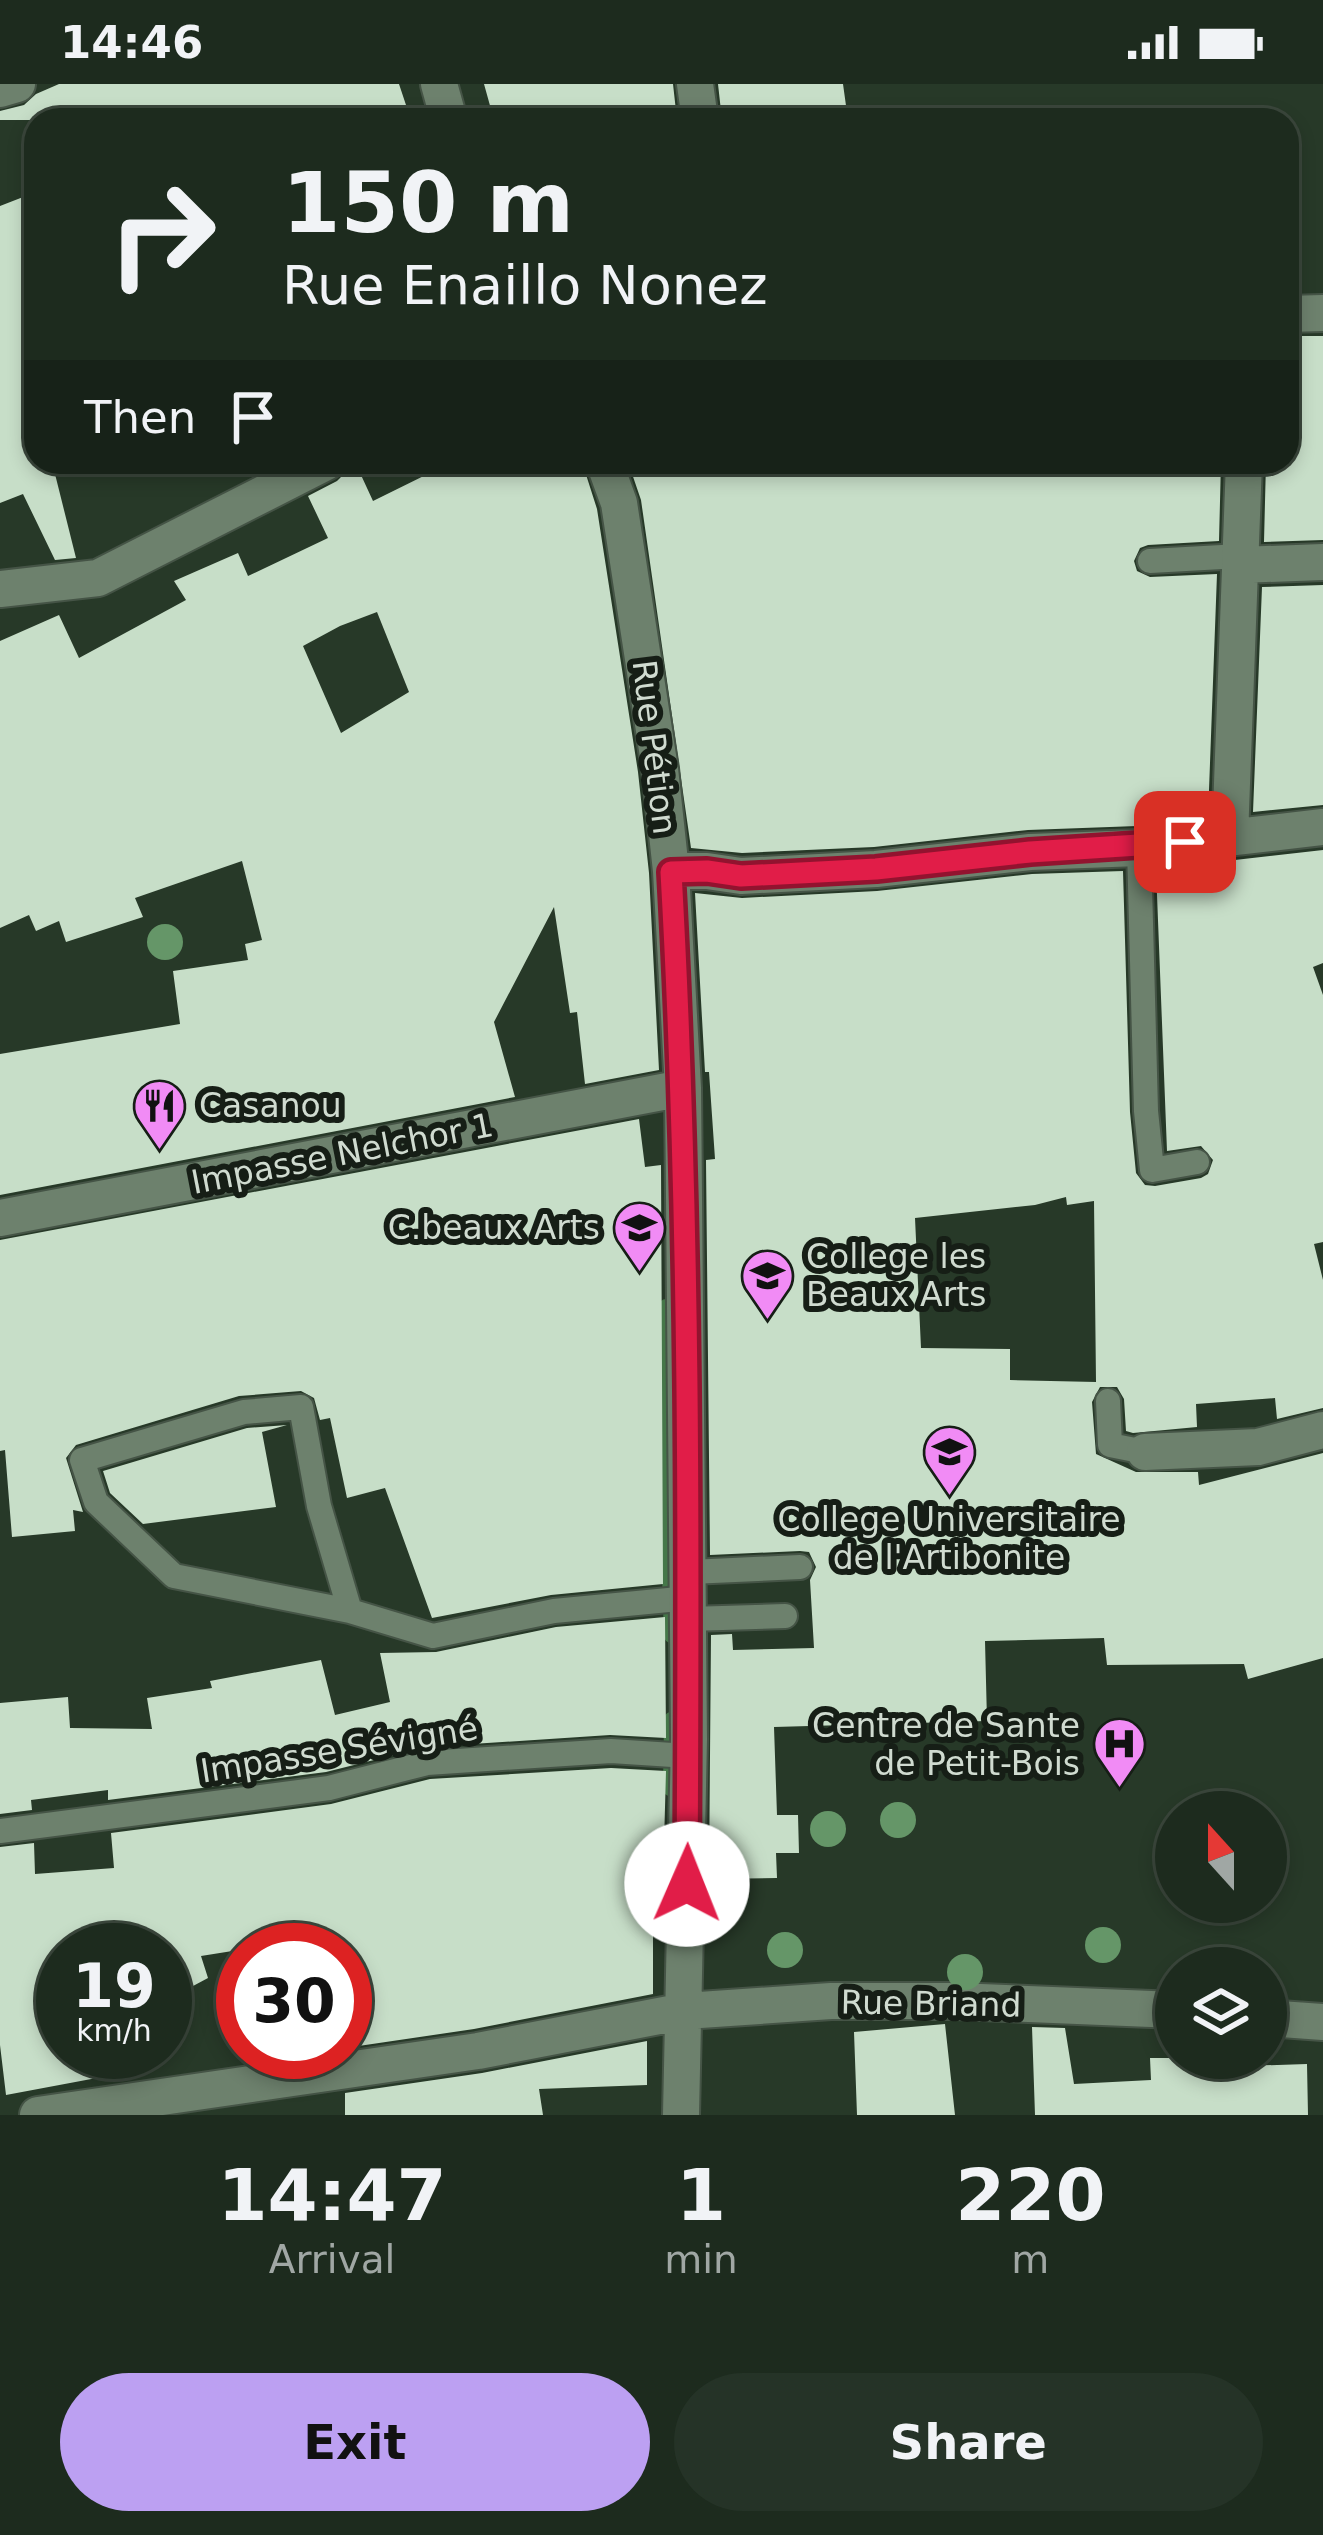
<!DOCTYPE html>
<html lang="en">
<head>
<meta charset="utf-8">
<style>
  :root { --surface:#1d2b1e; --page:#253327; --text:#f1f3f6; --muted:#a0a7a4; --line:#3b473c; --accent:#bca0f2 }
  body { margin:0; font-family:"DejaVu Sans",sans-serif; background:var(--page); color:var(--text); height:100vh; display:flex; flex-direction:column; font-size:45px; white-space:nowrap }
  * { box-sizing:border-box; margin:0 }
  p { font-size:39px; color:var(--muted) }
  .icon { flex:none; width:66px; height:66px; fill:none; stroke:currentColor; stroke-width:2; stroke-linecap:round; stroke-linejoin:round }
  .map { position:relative; height:2031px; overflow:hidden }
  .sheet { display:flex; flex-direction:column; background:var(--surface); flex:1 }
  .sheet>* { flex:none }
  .guide { position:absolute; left:24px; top:24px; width:1275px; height:366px; border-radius:36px; box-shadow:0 6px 18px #0003,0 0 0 3px var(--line); background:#1d2b1e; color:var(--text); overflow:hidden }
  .needle { width:78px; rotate:339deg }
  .controls { position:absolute; left:1155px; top:1707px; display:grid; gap:24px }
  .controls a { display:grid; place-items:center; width:132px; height:132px; border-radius:50%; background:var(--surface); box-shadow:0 6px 18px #0003,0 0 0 3px var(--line); font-size:60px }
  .speed { position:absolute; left:36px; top:1839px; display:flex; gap:24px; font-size:60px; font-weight:700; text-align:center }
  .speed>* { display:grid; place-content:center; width:156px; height:156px; border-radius:50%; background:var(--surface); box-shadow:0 6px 18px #0003,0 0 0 3px var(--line); line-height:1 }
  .speed small { font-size:30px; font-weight:400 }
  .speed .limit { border:18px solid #d22; background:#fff; color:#111 }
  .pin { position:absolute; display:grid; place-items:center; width:102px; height:102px; color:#fff; margin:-51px; border-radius:24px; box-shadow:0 6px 18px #0006 }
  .me { position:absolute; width:132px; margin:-66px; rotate:1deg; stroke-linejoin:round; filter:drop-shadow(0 0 9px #0008) }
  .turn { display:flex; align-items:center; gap:42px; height:252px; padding:0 60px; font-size:54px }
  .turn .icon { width:156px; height:156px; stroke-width:2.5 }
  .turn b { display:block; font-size:84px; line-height:102px }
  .then { display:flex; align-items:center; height:114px; padding:0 60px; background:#0003; gap:24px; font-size:45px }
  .eta { display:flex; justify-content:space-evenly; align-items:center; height:204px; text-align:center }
  .eta b { font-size:72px; font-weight:700; line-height:84px }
  .button { display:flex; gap:24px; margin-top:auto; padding:24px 60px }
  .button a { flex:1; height:138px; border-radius:72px; background:var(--accent); color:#111; font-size:48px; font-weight:700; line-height:138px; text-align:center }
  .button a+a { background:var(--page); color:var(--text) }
  .status { display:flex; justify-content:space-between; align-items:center; height:84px; padding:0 60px; background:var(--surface); direction:ltr }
  .status svg { height:33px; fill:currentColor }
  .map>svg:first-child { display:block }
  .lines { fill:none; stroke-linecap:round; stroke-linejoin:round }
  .stream { stroke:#457749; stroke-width:14 }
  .building { fill:#c7dec8; fill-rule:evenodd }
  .lane-casing { stroke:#455446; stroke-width:28 }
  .street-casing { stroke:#455446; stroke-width:40 }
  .lane { stroke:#6d816d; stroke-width:24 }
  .street { stroke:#6d816d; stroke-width:36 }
  .tree { fill:#659668 }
  .route-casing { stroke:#92132f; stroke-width:30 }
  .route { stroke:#e11d48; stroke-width:21 }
  .labels { text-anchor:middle; stroke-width:12; stroke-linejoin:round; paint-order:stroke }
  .street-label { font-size:33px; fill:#d0dbd0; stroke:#161e16 }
  .poi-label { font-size:33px; fill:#d0dbd0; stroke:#161e16; text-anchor:start }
</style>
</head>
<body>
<div class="status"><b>14:46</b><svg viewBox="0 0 49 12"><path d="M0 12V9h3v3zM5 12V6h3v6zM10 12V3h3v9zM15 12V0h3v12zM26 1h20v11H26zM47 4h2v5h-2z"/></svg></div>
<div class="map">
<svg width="1323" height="2031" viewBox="0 0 1323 2031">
  <rect width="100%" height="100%" fill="#273928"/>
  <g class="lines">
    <path class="stream" d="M666 1222 665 1369 671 1552
      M670 1705 671 1635"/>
  </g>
  <path class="building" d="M59 0H399L411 36H0V27L24 21 36 10Z
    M484 0H673L677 36H494Z
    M718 0H843L848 36H722Z
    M36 108V378H52L76 474 55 476 23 410 0 419V122Z
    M1287 252H1323V456L1264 458 1266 378H1287Z
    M348 378H355L373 417 452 378H582L597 425 638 688 649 789 659 986 585 1000 577 928 570 929 554 823 494 938 515 1013 0 1111V970L180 940 173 887 248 876 245 860 262 856 242 777 135 814 143 833 66 858 59 837 36 847 29 831 0 844V557L59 531 79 574 186 516 174 497 238 469 248 492 328 454 308 412 337 397 345 389ZM377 528 409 608 341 649 303 562 340 542Z
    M628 378H1221L1219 457 1148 461 1140 464 1134 477 1137 487 1150 493 1217 490 1208 733 1137 742 1028 746 874 763 742 769 691 764 641 416Z
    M1323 501V721L1253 728 1262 503Z
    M1323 766V879L1313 883 1323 911V1158L1314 1160 1323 1196V1324L1277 1335 1275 1314 1196 1320 1197 1343 1133 1349 1126 1347 1124 1315 1117 1303H1100L1092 1318 1096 1370 1136 1388H1198L1199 1401 1323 1369V1574L1248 1595 1244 1580 1107 1581 1104 1554 985 1557 987 1637 774 1643 777 1731H798L799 1769H776L777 1794 709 1795 711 1551 732 1550 733 1566 814 1564 810 1496 816 1483 809 1468 800 1467 710 1471 706 1076 715 1075 709 988H705L695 809 742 814 877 807 1032 790 1123 787 1130 1028 1136 1089 1145 1101 1155 1102 1201 1094 1208 1090 1213 1076 1201 1062 1167 1067 1156 785ZM1066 1113 1067 1121 1094 1117 1096 1298 1010 1296V1265L921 1264 915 1134 1035 1121Z
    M639 1035 645 1083 661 1081 663 1500 551 1511 432 1534 385 1404 347 1414 330 1334 320 1336 314 1314 301 1307 239 1312 76 1361 66 1374 83 1428 73 1426 75 1447 12 1453 5 1366 0 1367V1156Z
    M287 1341 262 1348 276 1423 143 1440 110 1409 103 1387 247 1344Z
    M665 1533 666 1654 610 1651 426 1663 326 1688 108 1716V1706L31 1716 32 1726 0 1730V1619L68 1613 70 1644 152 1645 147 1614 212 1604 210 1597 321 1576 335 1631 390 1618 380 1569 436 1568 556 1543Z
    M611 1684 666 1687 663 1796 659 1797V1843H653V1910L474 1945 345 1964V1866H273L271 1861 201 1872 208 1894 165 1917V1866H63V1968H132L134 1987 6 2011 0 1961V1763L34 1759 35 1790 114 1784 111 1749 331 1720 430 1695Z
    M945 1940 955 2031H857L854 1948Z
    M1032 1943 1065 1944 1074 2000 1151 1996 1150 1974H1209V1983L1307 1980 1308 2031H1035Z
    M647 1957V2001L539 2005 543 2031H345V2009L482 1989Z"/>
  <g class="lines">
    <defs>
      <path id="lane" d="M1150 477 1240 472
        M1139 764 1146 1027 1152 1086 1197 1078
        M1108 1317 1110 1361 1145 1368
        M690 1488 800 1483
        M350 1527 174 1492 96 1418 82 1376 244 1328 301 1323 319 1422 350 1527 433 1552 554 1527 689 1514
        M689 1535 785 1532
        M0 1747 329 1704 427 1679 611 1667 688 1672"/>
      <path id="street" d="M439 0 449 36
        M695 0 700 36
        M0 5 17 0
        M1287 230 1323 229
        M604 378 619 419 660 685 671 787 683 1004 689 1655 681 2031
        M1240 481 1323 478
        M0 505 98 494 326 378
        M1230 753 1244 378
        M671 787H707L741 792 876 785 1030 768 1139 764 1323 743
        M0 1134 683 1004
        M1145 1368 1258 1363 1323 1346
        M1266 1934 1323 1938
        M38 2031 478 1967 685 1927 831 1917H956L1176 1926"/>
    </defs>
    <use href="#lane" class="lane-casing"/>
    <use href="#street" class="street-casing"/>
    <use href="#lane" class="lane"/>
    <use href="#street" class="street"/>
  </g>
  <g class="tree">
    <circle cx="165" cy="858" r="18"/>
    <circle cx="898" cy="1736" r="18"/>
    <circle cx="828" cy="1745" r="18"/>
    <circle cx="1103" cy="1861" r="18"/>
    <circle cx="785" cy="1866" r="18"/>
    <circle cx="965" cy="1888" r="18"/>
  </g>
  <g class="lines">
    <defs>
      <path id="route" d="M687 1800C689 1462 690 1125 671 788L707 787 741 792 876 785 1030 768 1185 758"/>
    </defs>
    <use href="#route" class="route-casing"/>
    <use href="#route" class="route"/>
  </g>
  <defs>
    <symbol id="restaurant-pin" viewBox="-11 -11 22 30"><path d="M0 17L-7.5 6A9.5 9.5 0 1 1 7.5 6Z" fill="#f18bf5" stroke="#161e16"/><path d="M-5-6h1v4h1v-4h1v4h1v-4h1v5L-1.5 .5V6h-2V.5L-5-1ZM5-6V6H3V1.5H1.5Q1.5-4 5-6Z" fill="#111"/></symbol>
    <symbol id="school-pin" viewBox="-11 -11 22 30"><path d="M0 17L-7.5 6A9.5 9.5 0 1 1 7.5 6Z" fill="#f18bf5" stroke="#161e16"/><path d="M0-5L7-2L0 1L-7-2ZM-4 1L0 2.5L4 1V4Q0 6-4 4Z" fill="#111"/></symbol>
    <symbol id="hospital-pin" viewBox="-11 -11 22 30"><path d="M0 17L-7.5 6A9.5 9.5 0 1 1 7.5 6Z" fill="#f18bf5" stroke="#161e16"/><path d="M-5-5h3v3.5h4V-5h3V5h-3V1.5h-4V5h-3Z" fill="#111"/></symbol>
  </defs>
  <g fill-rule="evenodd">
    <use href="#restaurant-pin" x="130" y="992" width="59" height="81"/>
    <use href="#school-pin" x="610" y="1114" width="59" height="81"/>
    <use href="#school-pin" x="738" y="1162" width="59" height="81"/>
    <use href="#school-pin" x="920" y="1338" width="59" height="81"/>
    <use href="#hospital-pin" x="1090" y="1630" width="59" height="81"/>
  </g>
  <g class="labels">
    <g class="street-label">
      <text transform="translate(655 663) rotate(83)" y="12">Rue Pétion</text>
      <text transform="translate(342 1069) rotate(-11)" y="12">Impasse Nelchor 1</text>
      <text transform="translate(339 1665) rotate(-9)" y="12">Impasse Sévigné</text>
      <text transform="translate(931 1919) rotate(1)" y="12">Rue Briand</text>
    </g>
    <g class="poi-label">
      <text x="199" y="1033">Casanou</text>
      <text x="600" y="1155" text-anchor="end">C.beaux Arts</text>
      <text x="806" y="1184">College les<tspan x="806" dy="38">Beaux Arts</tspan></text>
      <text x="949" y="1447" text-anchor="middle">College Universitaire<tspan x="949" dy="38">de l'Artibonite</tspan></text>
      <text x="1080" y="1653" text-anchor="end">Centre de Sante<tspan x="1080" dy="38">de Petit-Bois</tspan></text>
    </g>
  </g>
</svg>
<div class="controls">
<a><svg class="needle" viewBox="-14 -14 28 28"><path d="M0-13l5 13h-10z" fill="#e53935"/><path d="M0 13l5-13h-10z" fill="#a0a7a4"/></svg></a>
<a><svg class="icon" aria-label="layers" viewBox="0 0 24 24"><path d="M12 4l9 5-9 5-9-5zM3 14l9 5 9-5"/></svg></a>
</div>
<div class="speed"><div>19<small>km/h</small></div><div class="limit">30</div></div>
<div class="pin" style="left:1185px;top:758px;background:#d93025"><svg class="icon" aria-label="arrive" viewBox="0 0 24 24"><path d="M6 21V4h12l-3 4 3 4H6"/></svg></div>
<svg class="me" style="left:687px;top:1800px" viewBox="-20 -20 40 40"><circle r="19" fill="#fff"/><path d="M0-13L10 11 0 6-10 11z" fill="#e11d48"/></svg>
<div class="guide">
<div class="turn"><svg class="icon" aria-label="right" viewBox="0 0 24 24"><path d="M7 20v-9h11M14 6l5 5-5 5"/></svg><div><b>150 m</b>Rue Enaillo Nonez</div></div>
<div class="then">Then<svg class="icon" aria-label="arrive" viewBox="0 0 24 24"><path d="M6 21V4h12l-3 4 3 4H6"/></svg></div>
</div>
</div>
<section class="sheet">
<div class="eta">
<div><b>14:47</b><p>Arrival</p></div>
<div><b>1</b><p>min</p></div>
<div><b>220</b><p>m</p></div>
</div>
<div class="button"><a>Exit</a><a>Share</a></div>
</section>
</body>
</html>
